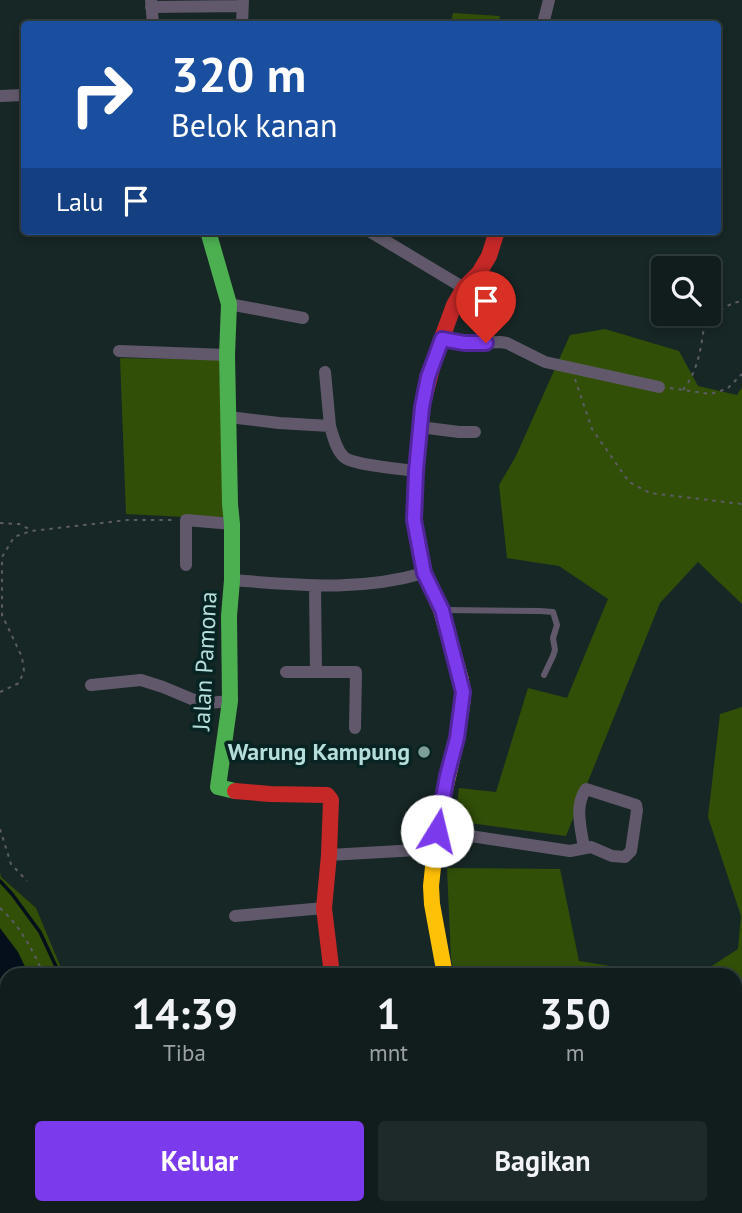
<!DOCTYPE html>
<html lang="id">
<head>
<meta charset="utf-8">
<style>
  :root { --surface:#111d1c; --page:#1e2a29; --text:#f1f3f6; --muted:#9ca2a3; --line:#303b3b; --accent:#7c3aed }
  body { margin:0; font-family:"PT Sans",sans-serif; background:var(--page); color:var(--text); height:100vh; display:flex; flex-direction:column; font-size:26px; white-space:nowrap }
  * { box-sizing:border-box; margin:0 }
  p { font-size:23px; color:var(--muted) }
  .icon { flex:none; width:38px; height:38px; fill:none; stroke:currentColor; stroke-width:2; stroke-linecap:round; stroke-linejoin:round }
  .map { position:relative; flex:1; overflow:hidden }
  .panel { position:absolute; left:0px; top:968px; width:742px; height:247px; display:flex; flex-direction:column; background:var(--surface); border-radius:21px 21px 0 0; box-shadow:0 4px 10px #0003,0 0 0 2px var(--line) }
  .panel>* { flex:none }
  .top-card { position:absolute; left:21px; top:21px; width:700px; height:214px; border-radius:7px; box-shadow:0 4px 10px #0003,0 0 0 2px var(--line); background:#1a4fa0; color:#fff; overflow:hidden }
  .buttons { position:absolute; left:651px; top:256px; display:grid; gap:14px }
  .buttons a { display:grid; place-items:center; width:70px; height:70px; border-radius:7px; background:var(--surface); box-shadow:0 4px 10px #0003,0 0 0 2px var(--line); font-size:35px }
  .pin { position:absolute; display:grid; place-items:center; width:60px; height:60px; color:#fff; margin:-72px -30px; border-radius:50% 50% 50% 0; rotate:-45deg; box-shadow:0 0 7px #0007 }
  .pin .icon { rotate:45deg }
  .me { position:absolute; width:77px; margin:-38px; rotate:9deg; stroke-linejoin:round; filter:drop-shadow(0 0 5px #0008) }
  .turn { display:flex; align-items:center; gap:24px; height:147px; padding:0 35px; font-size:32px }
  .turn .icon { width:91px; height:91px; stroke-width:2.5 }
  .turn b { display:block; font-size:49px; line-height:60px }
  .then { display:flex; align-items:center; height:66px; padding:0 35px; background:#0003; gap:14px; font-size:26px }
  .eta { display:flex; justify-content:space-evenly; align-items:center; height:119px; text-align:center }
  .eta b { font-size:42px; font-weight:800; line-height:49px }
  .button { display:flex; gap:14px; margin-top:auto; padding:14px 35px }
  .button a { flex:1; height:80px; border-radius:7px; background:var(--accent); color:#fff; font-size:28px; font-weight:800; line-height:80px; text-align:center }
  .button a+a { background:var(--page); color:var(--text) }
  .map>svg:first-child { display:block }
  .green { fill:#314f07 }
  .water { fill:#050f1b }
  .lines { fill:none; stroke-linecap:round; stroke-linejoin:round }
  .stream { stroke:#050f1b; stroke-width:3.5 }
  .path { stroke:#5c5c66; stroke-width:2; stroke-dasharray:3.5 5; stroke-linecap:butt }
  .lane { stroke:#61596b; stroke-width:6 }
  .street { stroke:#61596b; stroke-width:12 }
  .fast { stroke:#4caf50; stroke-width:16 }
  .slow { stroke:#ffc107; stroke-width:16 }
  .jam { stroke:#c62828; stroke-width:16 }
  .route-casing { stroke:#51269a; stroke-width:18 }
  .route { stroke:#7c3aed; stroke-width:12 }
  .poi-dot { fill:#7e9e9c; stroke:#072322; stroke-width:2.5 }
  .labels { text-anchor:middle; stroke-width:7; stroke-linejoin:round; paint-order:stroke }
  .street-label { font-size:24px; fill:#b5dedb; stroke:#072322 }
  .poi-label { font-size:24px; font-weight:bold; fill:#b5dedb; stroke:#072322; text-anchor:end }
</style>
</head>
<body>
<div class="map">
<svg width="742" height="1213" viewBox="0 0 742 1213">
  <rect width="100%" height="100%" fill="#172726"/>
  <path class="green" d="M453 13 500 16 498 24H450Z
    M605 329 679 351 698 386 737 395 742 387V604L698 562 660 603 566 836 455 821 459 788 496 792 528 688 567 698 608 599 559 566 507 558 499 485 516 456 570 335Z
    M120 358 219 360 225 519 126 514Z
    M742 707V1030H735V975H698L738 949 741 916 708 817 720 714Z
    M447 868 560 869 579 961 667 975H455L451 959Z
    M0 872 1 877 36 908 64 975H7V1208H209L211 1213H0Z
    M742 1170V1213H682L681 1208H735V1171Z"/>
  <path class="water" d="M0 928 18 952 29 975H7V1198L0 1194Z
    M15 1208H184L185 1213H19Z"/>
  <g class="lines">
    <path class="stream" d="M0 881 12 894 40 932 60 975
      M223 1208 227 1213"/>
    <path class="path" d="M575 379 592 429 629 482 650 493 742 504
      M670 388 710 394 727 389 742 374
      M683 390C699 370 702 343 705 318L733 303 742 301
      M0 523 19 524 31 530
      M0 692 19 683 24 671 22 657 2 615V557L14 537 31 531 128 520H175
      M0 829 11 864 27 881
      M0 908C21 927 32 949 44 975
      M0 1207 5 1213
      M200 1213V1208"/>
    <path class="lane" d="M443 610 540 611 553 612 557 625 553 638 555 650 553 656 544 675"/>
    <path class="street" d="M151 0 153 24
      M151 7 242 6
      M242 24 243 0
      M543 24 549 0
      M0 96 24 95
      M369 231 464 288
      M229 304 303 318
      M441 339 465 343 500 342 507 343 545 362 659 387
      M119 351 227 355
      M325 372 330 426
      M229 417 279 423 330 426C333 436 336 450 344 457 352 465 402 469 416 471
      M420 427 459 432H475
      M186 565V520L232 524
      M232 580C299 585 359 592 424 573
      M315 586 316 672
      M286 672H356L355 728
      M91 685 141 680 163 687 194 700 209 703 230 701
      M437 831 570 851 591 847 612 856 625 857 631 851 637 810 636 805 586 789C574 806 581 828 584 848
      M329 855 435 849
      M235 916 324 908
      M735 1079H736
      M513 1208 515 1213"/>
    <path class="fast" d="M208 231 229 304 227 355 230 504 232 524V580L229 616 230 701 218 787 235 791"/>
    <path class="slow" d="M415 487 414 520 424 573 441 610 461 680 463 698 457 738 438 820 431 886 432 904 445 975"/>
    <path class="jam" d="M415 487 422 407 435 357 454 305 464 288 479 273 489 256 497 231
      M235 791 270 794 327 795 331 800 329 855 324 908 332 975"/>
  </g>
  <g class="lines">
    <defs>
      <path id="route" d="M437 831 447 776 457 738 463 692 442 610 424 573 414 520 416 471 422 407 428 377 442 339 464 343H486"/>
    </defs>
    <use href="#route" class="route-casing"/>
    <use href="#route" class="route"/>
  </g>
  <circle class="poi-dot" cx="424" cy="752" r="7"/>
  <g class="labels">
    <g class="street-label">
      <text transform="translate(205 661) rotate(-87)" y="8">Jalan Pamona</text>
    </g>
    <g class="poi-label">
      <text x="410" y="760">Warung Kampung</text>
    </g>
  </g>
</svg>
<div class="buttons">
<a><svg class="icon" aria-label="search" viewBox="0 0 24 24"><circle cx="10" cy="10" r="6"/><path d="M15 15l6 6"/></svg></a>
</div>
<div class="pin" style="left:486px;top:343px;background:#d93025"><svg class="icon" aria-label="arrive" viewBox="0 0 24 24"><path d="M6 21V4h12l-3 4 3 4H6"/></svg></div>
<svg class="me" style="left:437px;top:831px" viewBox="-20 -20 40 40"><circle r="19" fill="#fff"/><path d="M0-13L10 11 0 6-10 11z" fill="#7c3aed"/></svg>
<div class="top-card">
<div class="turn"><svg class="icon" aria-label="right" viewBox="0 0 24 24"><path d="M7 20v-9h11M14 6l5 5-5 5"/></svg><div><b>320 m</b>Belok kanan</div></div>
<div class="then">Lalu<svg class="icon" aria-label="arrive" viewBox="0 0 24 24"><path d="M6 21V4h12l-3 4 3 4H6"/></svg></div>
</div>
<section class="panel">
<div class="eta">
<div><b>14:39</b><p>Tiba</p></div>
<div><b>1</b><p>mnt</p></div>
<div><b>350</b><p>m</p></div>
</div>
<div class="button"><a>Keluar</a><a>Bagikan</a></div>
</section>
</div>
</body>
</html>
